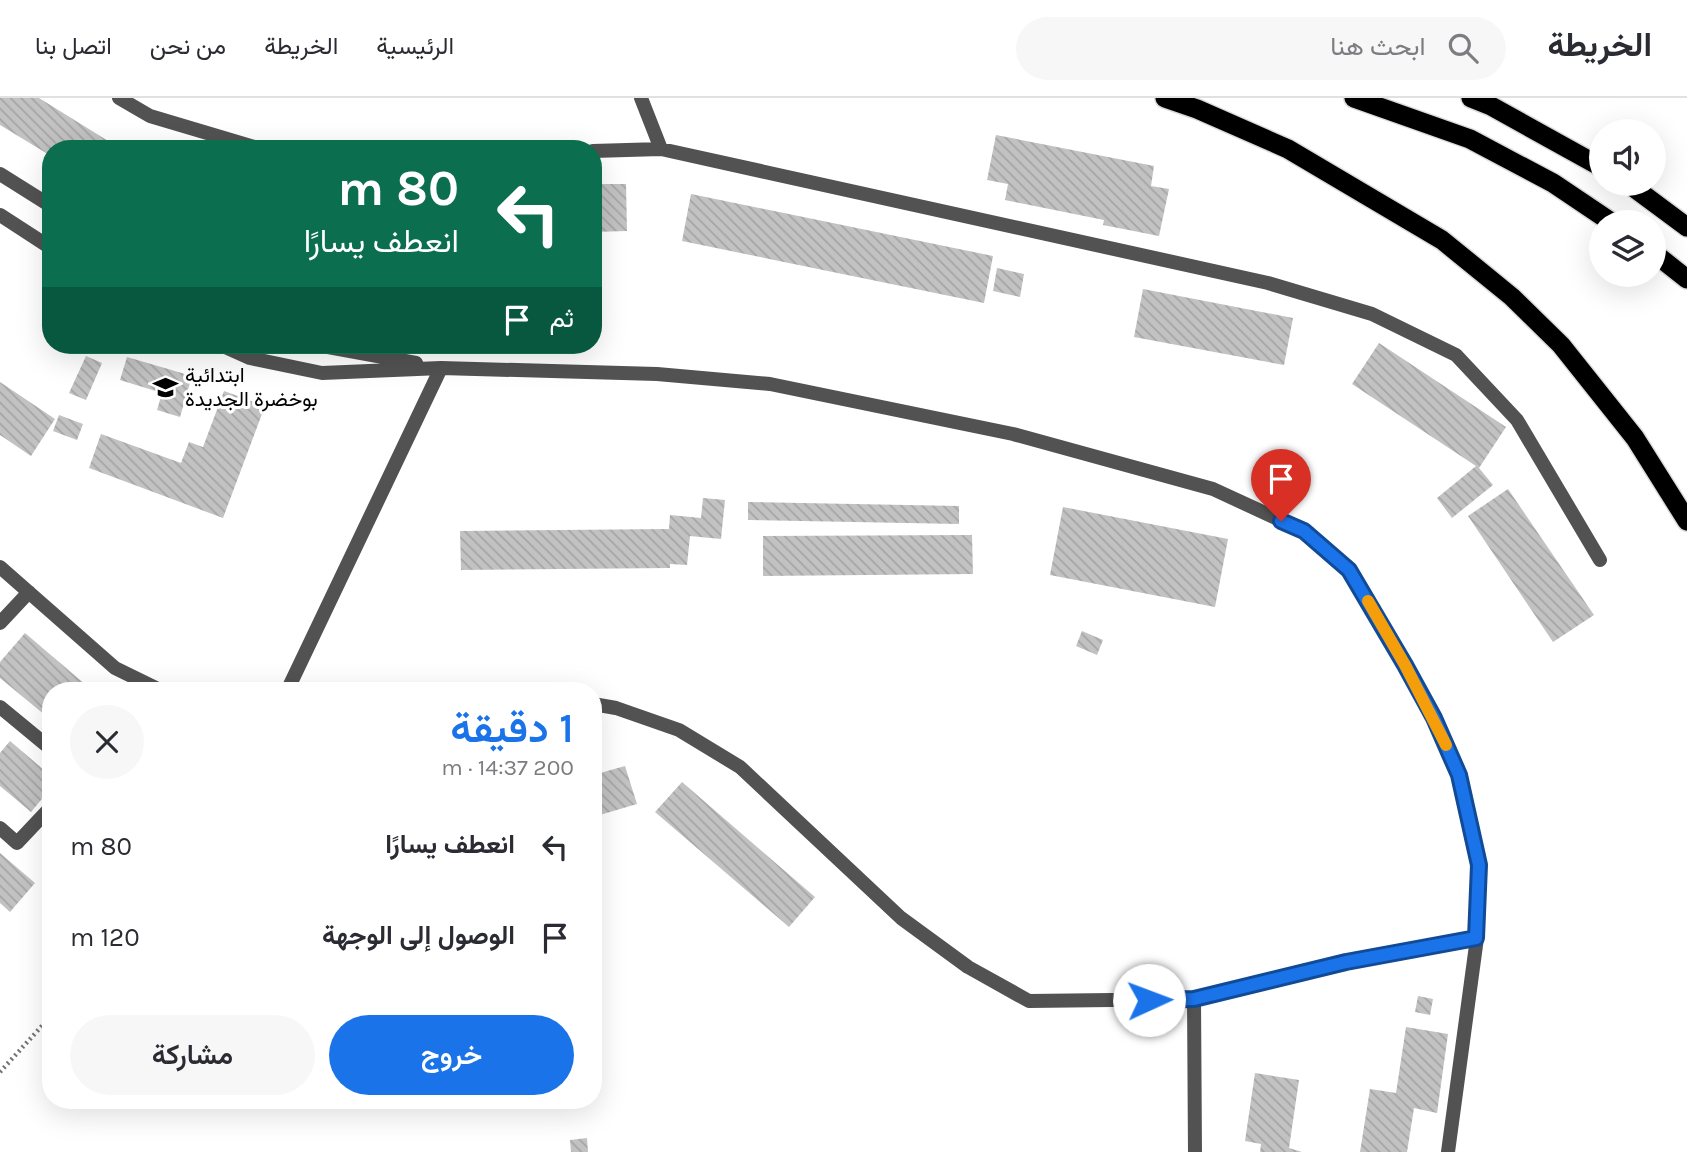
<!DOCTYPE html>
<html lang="ar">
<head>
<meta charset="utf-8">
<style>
  :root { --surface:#fff; --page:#f7f7f7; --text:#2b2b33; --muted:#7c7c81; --line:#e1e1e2; --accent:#1a73e8 }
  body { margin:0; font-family:Karla,Vazirmatn,sans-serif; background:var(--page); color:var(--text); direction:rtl; height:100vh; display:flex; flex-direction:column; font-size:26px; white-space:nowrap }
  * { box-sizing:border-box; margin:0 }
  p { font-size:23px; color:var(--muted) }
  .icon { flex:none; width:38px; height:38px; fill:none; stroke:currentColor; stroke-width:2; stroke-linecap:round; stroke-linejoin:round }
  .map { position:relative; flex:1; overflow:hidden; direction:ltr }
  .panel { position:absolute; left:42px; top:584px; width:560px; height:427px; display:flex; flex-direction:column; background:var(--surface); border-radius:28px; box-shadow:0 7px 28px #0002; direction:rtl }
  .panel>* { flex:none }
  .guide { position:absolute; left:42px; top:42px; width:560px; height:214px; border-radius:28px; box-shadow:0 7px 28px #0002; direction:rtl; background:#0b6e4f; color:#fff; overflow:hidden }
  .fabs { position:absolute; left:1589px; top:21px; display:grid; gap:14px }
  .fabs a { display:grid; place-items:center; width:77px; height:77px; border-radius:50%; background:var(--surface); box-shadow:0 7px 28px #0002; font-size:35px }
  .pin { position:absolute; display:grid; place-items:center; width:60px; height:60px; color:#fff; margin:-72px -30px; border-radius:50% 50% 50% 0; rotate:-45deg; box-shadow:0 0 7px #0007 }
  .pin .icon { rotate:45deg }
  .me { position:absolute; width:77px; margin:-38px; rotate:88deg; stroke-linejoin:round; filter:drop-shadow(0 0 5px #0008) }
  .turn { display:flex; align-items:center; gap:24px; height:147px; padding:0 28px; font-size:32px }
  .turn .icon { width:91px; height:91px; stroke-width:2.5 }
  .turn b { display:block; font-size:49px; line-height:60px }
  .then { display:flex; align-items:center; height:66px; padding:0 28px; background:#0003; gap:14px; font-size:26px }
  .round { display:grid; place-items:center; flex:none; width:74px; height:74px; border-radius:37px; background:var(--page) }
  .summary { display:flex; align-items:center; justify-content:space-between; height:119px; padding:0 28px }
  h1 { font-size:42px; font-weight:600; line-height:52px; color:var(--accent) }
  .action { display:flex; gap:14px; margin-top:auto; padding:14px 28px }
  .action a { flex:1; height:80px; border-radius:42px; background:var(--accent); color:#fff; font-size:28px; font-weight:600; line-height:80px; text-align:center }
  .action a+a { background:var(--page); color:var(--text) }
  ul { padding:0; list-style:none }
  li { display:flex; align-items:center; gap:21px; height:91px; padding:0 28px }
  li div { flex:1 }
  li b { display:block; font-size:26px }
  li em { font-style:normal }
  header { display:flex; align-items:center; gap:42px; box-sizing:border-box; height:98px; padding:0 35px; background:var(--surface); border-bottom:2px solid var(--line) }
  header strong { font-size:33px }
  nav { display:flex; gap:38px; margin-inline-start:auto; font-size:24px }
  .search { width:490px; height:63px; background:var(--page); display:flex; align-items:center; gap:18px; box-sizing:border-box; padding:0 24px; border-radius:38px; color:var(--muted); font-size:26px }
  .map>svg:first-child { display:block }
  .building { fill:url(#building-back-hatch) }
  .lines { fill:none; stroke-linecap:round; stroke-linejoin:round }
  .trunk-casing { stroke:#dbdbdb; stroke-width:22 }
  .path { stroke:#747474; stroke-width:4.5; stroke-dasharray:2 3.5; stroke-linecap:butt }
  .minor { stroke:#525252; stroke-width:14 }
  .trunk { stroke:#000; stroke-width:19 }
  .route-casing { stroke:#114b97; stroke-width:18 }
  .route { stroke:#1a73e8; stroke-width:12 }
  .slow { stroke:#f59e0b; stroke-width:12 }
  .labels { text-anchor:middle; stroke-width:6; stroke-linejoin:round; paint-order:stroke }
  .poi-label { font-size:21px; fill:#000; stroke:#fff; text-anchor:start }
</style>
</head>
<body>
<header>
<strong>الخريطة</strong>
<div class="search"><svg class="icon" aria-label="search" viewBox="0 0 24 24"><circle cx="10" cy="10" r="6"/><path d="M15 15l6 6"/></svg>ابحث هنا</div>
<nav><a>الرئيسية</a><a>الخريطة</a><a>من نحن</a><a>اتصل بنا</a></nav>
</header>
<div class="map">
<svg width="1687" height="1054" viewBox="0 0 1687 1054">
  <defs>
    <pattern id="building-back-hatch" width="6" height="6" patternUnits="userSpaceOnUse" patternTransform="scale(1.75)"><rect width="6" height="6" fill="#c2c2c2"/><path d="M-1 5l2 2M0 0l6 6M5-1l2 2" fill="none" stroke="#a5a5a5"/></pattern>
  </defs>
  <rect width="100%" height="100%" fill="#fff"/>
  <path class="building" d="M0 0H39L113 46 110 51H51V58L0 27Z
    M996 37 1154 68 1151 88 1169 91 1159 138 1103 127 1104 122 1005 102 1008 86 987 82Z
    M593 86H626L627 133 593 134Z
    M691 96 993 158 984 205 682 143Z
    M997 170 1024 176 1020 199 993 193Z
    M1143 191 1293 220 1284 267 1134 239Z
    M1379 245 1506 329 1479 370 1493 387 1452 420 1437 400 1476 368 1352 286Z
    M86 258 102 265 86 302 69 295Z
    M127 259 192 278 180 319 157 312 162 295 120 282Z
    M0 284 55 321 31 358 0 337Z
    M224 293 265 308 223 420 89 370 101 336 181 365 189 344 203 349Z
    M59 317 83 326 77 342 53 333Z
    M1508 391 1594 517 1553 544 1468 418Z
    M703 400 725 402 721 441 690 438 687 467 670 466V470L461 472 460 433 669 431 670 417 701 420Z
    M748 404 959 408V426L748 422Z
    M1063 409 1228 441 1215 509 1050 477Z
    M972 437 973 476 763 478V438Z
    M1082 533 1103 542 1097 557 1076 548Z
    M25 535 93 593H51V622L0 580V564Z
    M10 643 51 678V690L31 714 0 688V655Z
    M625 668 637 706 593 719V677Z
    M682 684 815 799 789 829 655 714Z
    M0 755 35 785 10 814 0 805Z
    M1418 898 1433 901 1430 917 1415 914Z
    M1406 929 1448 936 1437 1015 1414 1010 1407 1054H1360L1370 991 1396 995Z
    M1255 975 1299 982 1289 1050 1302 1054H1260L1261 1046 1245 1043Z
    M587 1040 588 1054H571L570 1042Z"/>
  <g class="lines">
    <defs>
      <path id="trunk" d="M1165 0 1197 11 1288 51 1442 142 1512 199 1561 247 1635 340 1687 423
        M1354 0 1470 41 1553 85 1611 124
        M1471 0 1491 8 1601 69
        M1629 86 1687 129
        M1654 155 1687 181"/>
    </defs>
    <use href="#trunk" class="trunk-casing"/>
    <path class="path" d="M0 974 51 918"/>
    <path class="minor" d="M119 0 150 18 261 51
      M641 0 661 51
      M593 53 661 51 1268 185 1372 216 1456 257 1517 322 1600 462
      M0 76 51 108
      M0 117 51 150
      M221 247 250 260 322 275 441 270 657 276 770 286 1013 336 1213 391 1304 433 1349 472 1405 567 1434 620 1459 677 1479 767 1477 840 1448 1054
      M317 247 416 265
      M0 469 115 570 162 593
      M0 525 29 494
      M287 593 441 270
      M593 606 616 610 679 632 740 669 901 820 968 869 1029 903 1194 901 1346 864 1477 840
      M0 609 51 651
      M0 730 17 745 51 709
      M1194 901 1195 1054"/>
    <use href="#trunk" class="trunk"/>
  </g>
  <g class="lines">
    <defs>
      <path id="route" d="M1149 902 1194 901 1346 864 1476 840 1479 767 1459 677 1434 620 1405 567 1349 472 1304 433 1281 423"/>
    </defs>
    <use href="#route" class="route-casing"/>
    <use href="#route" class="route"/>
    <path class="slow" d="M1368 503 1405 567 1446 647"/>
  </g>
  <defs>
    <symbol id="school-bare" viewBox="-9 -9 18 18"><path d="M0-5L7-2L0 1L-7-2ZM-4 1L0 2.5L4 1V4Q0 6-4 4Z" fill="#000" stroke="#fff" stroke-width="2.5" paint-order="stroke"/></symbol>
  </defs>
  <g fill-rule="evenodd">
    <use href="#school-bare" x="148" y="272" width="35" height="35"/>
  </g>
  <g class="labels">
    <g class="poi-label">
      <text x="185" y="284">ابتدائية<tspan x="185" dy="24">بوخضرة الجديدة</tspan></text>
    </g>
  </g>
</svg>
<div class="fabs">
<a><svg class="icon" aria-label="sound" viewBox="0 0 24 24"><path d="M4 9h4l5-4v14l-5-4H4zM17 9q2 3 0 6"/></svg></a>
<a><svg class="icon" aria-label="layers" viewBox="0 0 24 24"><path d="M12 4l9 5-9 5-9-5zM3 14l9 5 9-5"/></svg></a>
</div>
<div class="pin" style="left:1281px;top:423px;background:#d93025"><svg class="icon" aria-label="arrive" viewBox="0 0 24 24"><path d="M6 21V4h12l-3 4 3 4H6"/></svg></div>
<svg class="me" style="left:1149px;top:902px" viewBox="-20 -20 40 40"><circle r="19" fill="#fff"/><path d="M0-13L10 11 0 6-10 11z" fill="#1a73e8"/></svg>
<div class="guide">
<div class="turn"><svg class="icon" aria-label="left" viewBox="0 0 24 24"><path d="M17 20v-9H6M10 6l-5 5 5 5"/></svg><div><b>80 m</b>انعطف يسارًا</div></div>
<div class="then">ثم<svg class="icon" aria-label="arrive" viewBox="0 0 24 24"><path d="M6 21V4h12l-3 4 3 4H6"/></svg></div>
</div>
<section class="panel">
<div class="summary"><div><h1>1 دقيقة</h1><p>200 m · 14:37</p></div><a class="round"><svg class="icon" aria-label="close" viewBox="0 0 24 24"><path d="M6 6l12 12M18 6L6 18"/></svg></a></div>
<ul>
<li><svg class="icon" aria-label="left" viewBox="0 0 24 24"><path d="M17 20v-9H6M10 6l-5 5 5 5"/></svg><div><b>انعطف يسارًا</b></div><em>80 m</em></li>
<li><svg class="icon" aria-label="arrive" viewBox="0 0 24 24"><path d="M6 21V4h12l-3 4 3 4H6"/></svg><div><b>الوصول إلى الوجهة</b></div><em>120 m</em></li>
</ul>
<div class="action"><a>خروج</a><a>مشاركة</a></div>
</section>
</div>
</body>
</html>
